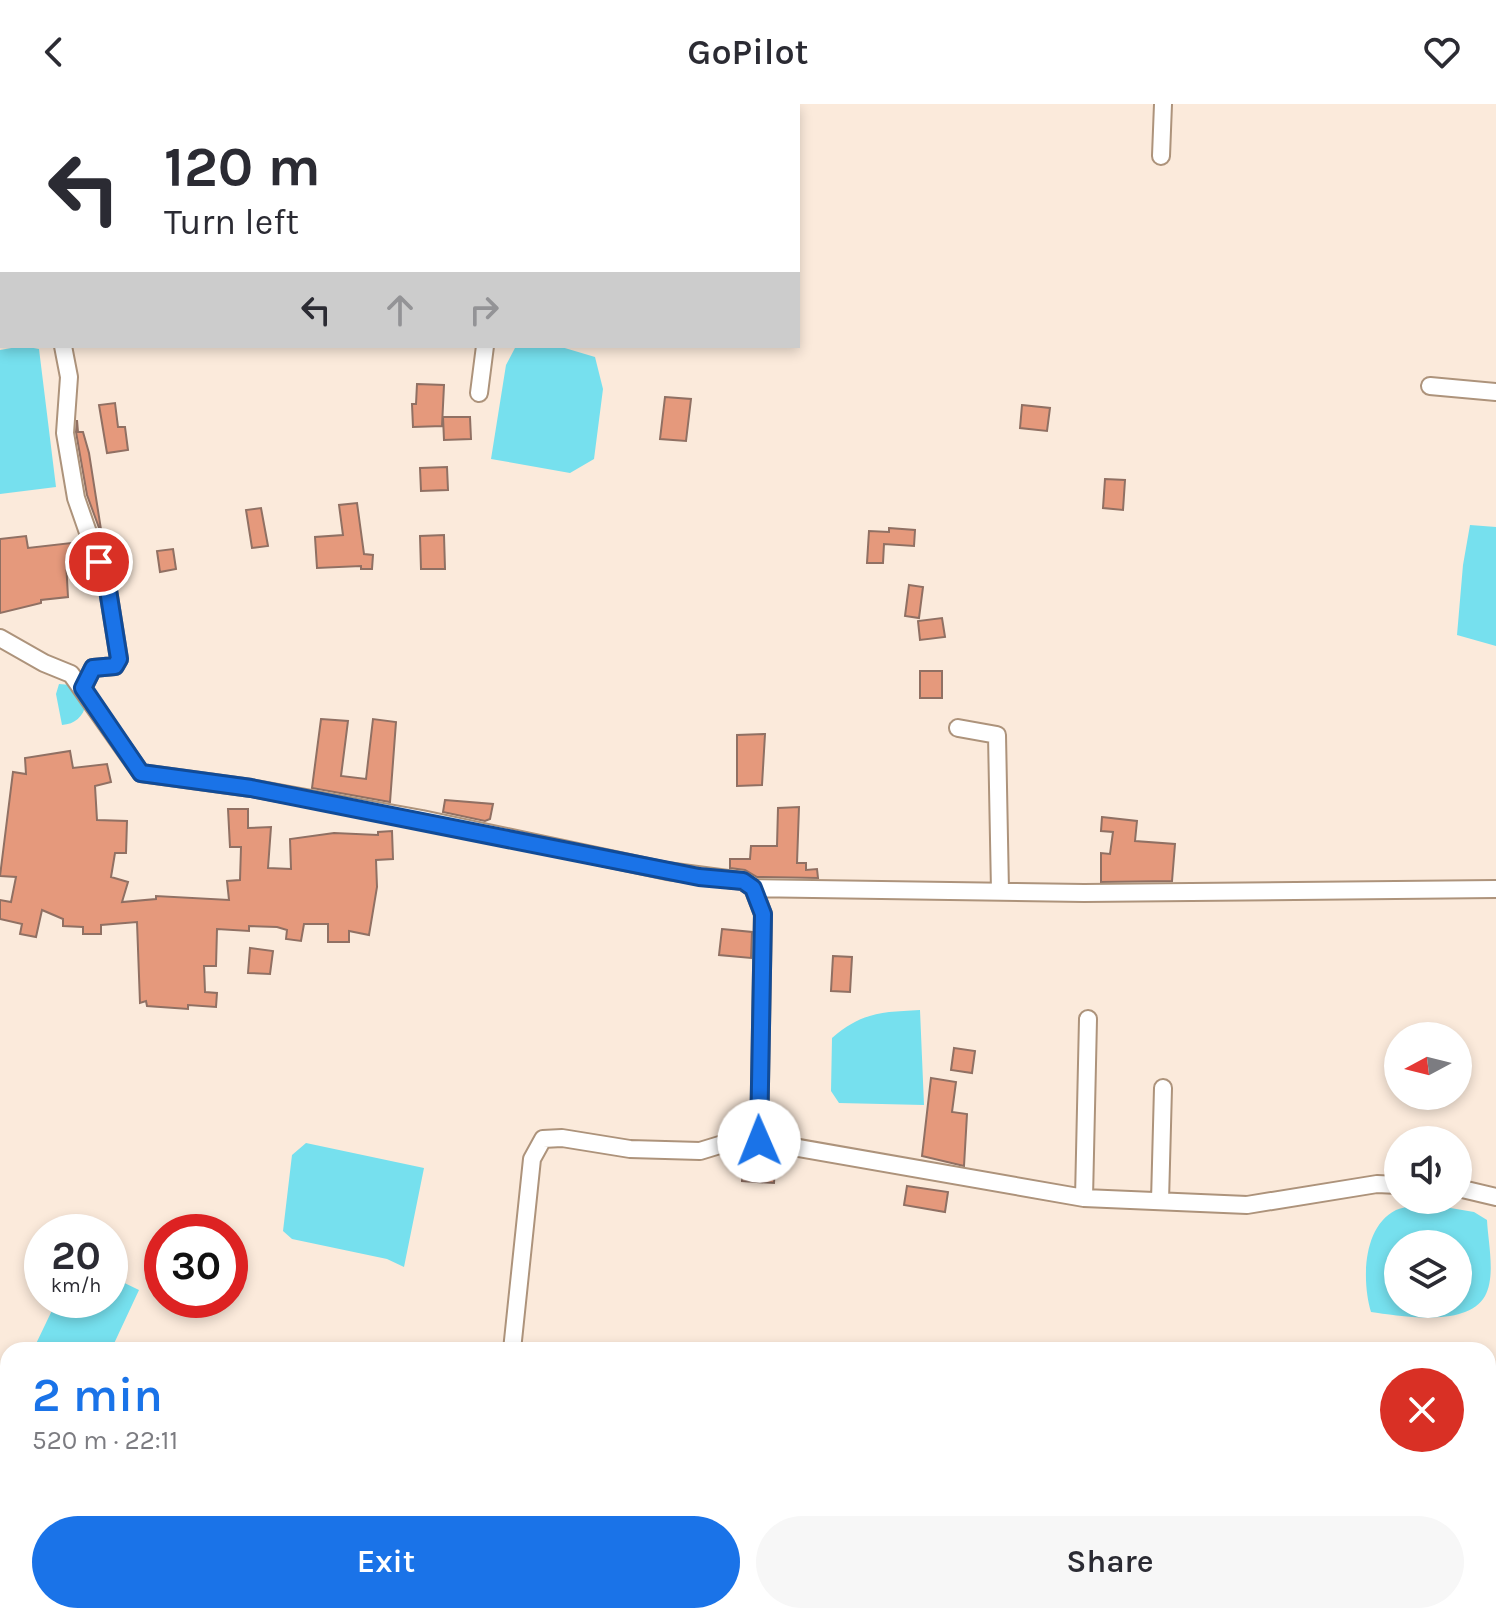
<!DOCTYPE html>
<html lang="en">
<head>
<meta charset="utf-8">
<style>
  :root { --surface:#fff; --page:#f7f7f7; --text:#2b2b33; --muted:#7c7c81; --accent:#1a73e8 }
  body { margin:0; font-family:Karla,sans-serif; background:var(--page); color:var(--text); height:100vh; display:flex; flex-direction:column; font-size:30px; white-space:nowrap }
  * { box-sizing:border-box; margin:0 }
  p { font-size:26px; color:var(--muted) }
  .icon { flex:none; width:44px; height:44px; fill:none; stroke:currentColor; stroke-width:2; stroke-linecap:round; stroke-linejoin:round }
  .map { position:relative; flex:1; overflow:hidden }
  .panel { position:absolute; left:0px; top:1238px; width:1496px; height:282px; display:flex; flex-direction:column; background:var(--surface); border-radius:24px 24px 0 0; box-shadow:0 4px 12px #0003 }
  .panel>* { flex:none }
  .hud { position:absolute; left:0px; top:0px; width:800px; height:244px; box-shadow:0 4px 12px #0003; background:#fff; color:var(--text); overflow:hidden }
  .needle { width:52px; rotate:263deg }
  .controls { position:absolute; left:1384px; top:918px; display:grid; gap:16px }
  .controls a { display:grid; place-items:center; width:88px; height:88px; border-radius:50%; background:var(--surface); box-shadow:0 4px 12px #0003; font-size:40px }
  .speed { position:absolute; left:24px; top:1110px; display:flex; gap:16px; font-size:40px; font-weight:700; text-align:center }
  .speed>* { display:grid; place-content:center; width:104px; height:104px; border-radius:50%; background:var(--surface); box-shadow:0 4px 12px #0003; line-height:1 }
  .speed small { font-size:20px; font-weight:400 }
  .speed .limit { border:12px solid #d22; background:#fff; color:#111 }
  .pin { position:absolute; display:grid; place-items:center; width:68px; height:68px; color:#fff; margin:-34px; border:4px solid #fff; border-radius:50%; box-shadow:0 2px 8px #0007 }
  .me { position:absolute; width:88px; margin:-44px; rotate:359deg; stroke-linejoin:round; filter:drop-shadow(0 0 6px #0008) }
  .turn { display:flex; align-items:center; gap:28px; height:168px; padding:0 32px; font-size:36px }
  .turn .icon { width:104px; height:104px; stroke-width:2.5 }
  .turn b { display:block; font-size:56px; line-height:68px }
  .lanes { display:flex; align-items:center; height:76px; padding:0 32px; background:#0003; justify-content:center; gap:40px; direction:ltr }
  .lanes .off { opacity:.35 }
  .round { display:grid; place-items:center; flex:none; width:84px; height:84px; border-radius:42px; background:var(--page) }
  .headline { display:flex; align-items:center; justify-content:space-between; height:136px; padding:0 32px }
  h1 { font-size:48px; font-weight:600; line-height:60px; color:var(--accent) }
  .primary-button { display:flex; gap:16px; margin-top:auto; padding:16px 32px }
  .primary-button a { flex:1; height:92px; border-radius:48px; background:var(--accent); color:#fff; font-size:32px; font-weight:600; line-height:92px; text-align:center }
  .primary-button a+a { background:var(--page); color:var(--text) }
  header { display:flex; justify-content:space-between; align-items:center; height:104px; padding:0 32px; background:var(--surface); font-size:36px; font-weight:600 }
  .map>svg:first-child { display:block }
  .water { fill:#76e0ee; fill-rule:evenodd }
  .building { fill:#e5997c; stroke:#907063; stroke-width:2 }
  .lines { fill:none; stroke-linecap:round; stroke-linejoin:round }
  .minor-casing { stroke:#ad937b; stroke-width:20 }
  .tertiary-casing { stroke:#ad937b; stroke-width:22 }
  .path { stroke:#8a7c71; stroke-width:3; stroke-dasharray:6 6; stroke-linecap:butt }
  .minor { stroke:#fff; stroke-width:16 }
  .tertiary { stroke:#fff; stroke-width:18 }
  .route-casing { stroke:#114b97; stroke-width:20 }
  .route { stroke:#1a73e8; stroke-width:14 }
</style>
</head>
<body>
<header><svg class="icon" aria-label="back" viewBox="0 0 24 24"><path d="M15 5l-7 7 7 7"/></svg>GoPilot<svg class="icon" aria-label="heart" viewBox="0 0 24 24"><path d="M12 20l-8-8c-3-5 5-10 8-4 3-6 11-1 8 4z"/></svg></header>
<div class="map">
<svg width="1496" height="1519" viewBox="0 0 1496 1519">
  <rect width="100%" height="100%" fill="#fbeadb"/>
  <path class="water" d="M23 242 39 245 56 383 0 390V246Z
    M516 242H558L595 253 603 285 594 355 570 369 491 355 506 261Z
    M1470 421 1496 423V542L1457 531 1463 461Z
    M59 580 71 581 86 600C83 613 75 620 62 621L56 590Z
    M920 906 924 1001 839 999 831 987 832 934C862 908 882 908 920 906Z
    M306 1039 424 1064 404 1163 387 1155 292 1135 283 1127 292 1051Z
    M1427 1100 1474 1108 1487 1116C1488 1138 1496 1172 1485 1192 1467 1224 1400 1212 1371 1208 1362 1178 1362 1123 1396 1106 1405 1102 1418 1102 1427 1100ZM1458 1140V1200H1398V1140Z
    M110 1172 139 1186 111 1246H33L57 1196H110Z"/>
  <path class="building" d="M417 280 444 281 442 322 413 323 412 300H416Z
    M665 293 691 295 686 337 660 335Z
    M115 299 118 323H125L128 346 107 349 99 301Z
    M1022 301 1050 304 1047 327 1020 324Z
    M443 313H470L471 335 444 336Z
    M77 316 78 328H83L89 349 102 432 87 391 76 328Z
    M447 363 448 386 421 387 420 364Z
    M1105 375 1125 376 1123 406 1103 404Z
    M357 399 364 450 373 451 372 465H361V462L317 464 315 433 343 431 339 401Z
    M261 404 268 442 252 444 246 406Z
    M889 424 915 426 914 442 884 440 883 459H867L869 427 889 428Z
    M444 431 445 465H421L420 432Z
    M26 432 28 444 80 438 86 455 66 457 68 493 41 496V499L0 509V435Z
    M173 445 176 465 160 468 157 447Z
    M909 481 923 483 919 514 905 512Z
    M942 514 945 533 920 536 918 517Z
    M920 567H942V594H920Z
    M321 615 348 617 341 672 366 675 373 615 396 618 390 698 312 684Z
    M765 630 762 681 737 682V631Z
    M70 647 73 664 107 660 111 678 95 682 97 716 127 717 126 749H115L111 773 128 778 122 798 156 795V792L229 796 227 777 240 776 241 743H230L228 705H248V724L271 723 268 764 291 765 290 735 334 729 378 731V728L392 727 393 755 376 756 377 783 369 831 349 827V838H328V820H304L301 837 286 835 287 826 277 823 249 822V827L217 825 216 862H204L205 888 217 889 216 903 188 901V905L147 902 146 897 140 899 137 818 101 821V830H83V823L63 822V815L42 806 36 833 20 830 22 820 0 815V796L11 798 16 773 0 772 13 668 26 670 25 654Z
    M445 696 493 700 490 715 485 717 443 708Z
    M799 703 797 759H806V766L817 765 818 774 757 773 745 766 730 764V755H750L751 742H777L778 704Z
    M1102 713 1137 717 1135 737 1175 740 1172 777 1101 778V749L1110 750 1113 728 1101 727Z
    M722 825 752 828 751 854 719 851Z
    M250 844 273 847 270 870 248 869Z
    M833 852 852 853 850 888 831 887Z
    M954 944 975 947 972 969 951 966Z
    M931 974 956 978 952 1008 967 1010 964 1062 922 1052Z
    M744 1047 776 1051 774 1079 742 1077Z
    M907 1082 948 1088 945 1108 904 1101Z"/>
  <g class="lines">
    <defs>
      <path id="minor" d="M74 0 76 2
        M593 0 594 2
        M1161 52 1163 0
        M63 242 69 273 65 329 76 394 108 486 119 555 115 562 93 564 83 584
        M1430 282 1496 288
        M479 289 485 242
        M0 534 44 559 71 570 141 669 251 684 422 715 667 767 743 777 753 784 763 810 759 1037 1084 1094 1247 1101 1377 1080 1398 1081
        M958 624 997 631 1000 787
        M753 784 1084 789 1496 785
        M1458 1084 1496 1093
        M1084 1094 1088 915
        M1160 1097 1163 984
        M512 1246 532 1055 543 1035 562 1034 630 1045 700 1047 736 1036 759 1037
        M1312 1512V1519
        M487 1519 489 1512"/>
      <path id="tertiary" d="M244 2 246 0
        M0 212 2 211"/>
    </defs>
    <use href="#minor" class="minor-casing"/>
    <use href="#tertiary" class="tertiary-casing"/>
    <path class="path" d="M1487 1519 1496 1466"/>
    <use href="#minor" class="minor"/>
    <use href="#tertiary" class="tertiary"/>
  </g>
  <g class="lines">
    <defs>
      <path id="route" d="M99 458 108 486 119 555 115 562 93 564 83 584 141 669 251 684 699 773 743 777 753 784 763 810 759 1037"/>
    </defs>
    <use href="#route" class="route-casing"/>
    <use href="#route" class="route"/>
  </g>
</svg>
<div class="controls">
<a><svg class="needle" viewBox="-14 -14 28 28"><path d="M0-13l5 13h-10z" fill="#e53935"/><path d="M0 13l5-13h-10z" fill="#7c7c81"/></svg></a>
<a><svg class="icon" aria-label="sound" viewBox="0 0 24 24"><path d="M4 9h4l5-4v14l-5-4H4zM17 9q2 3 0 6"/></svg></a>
<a><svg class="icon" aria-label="layers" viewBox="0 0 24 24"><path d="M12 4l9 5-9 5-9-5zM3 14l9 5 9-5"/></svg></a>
</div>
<div class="speed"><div>20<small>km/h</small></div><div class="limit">30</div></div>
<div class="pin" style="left:99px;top:458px;background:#d93025"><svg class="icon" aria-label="arrive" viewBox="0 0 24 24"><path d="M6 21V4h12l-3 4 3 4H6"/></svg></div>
<svg class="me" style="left:759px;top:1037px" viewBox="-20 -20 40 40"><circle r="19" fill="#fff"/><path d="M0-13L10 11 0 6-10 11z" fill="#1a73e8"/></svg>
<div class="hud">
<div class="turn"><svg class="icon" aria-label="left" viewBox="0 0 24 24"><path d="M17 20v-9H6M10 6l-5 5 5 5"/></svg><div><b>120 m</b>Turn left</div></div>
<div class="lanes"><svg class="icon" aria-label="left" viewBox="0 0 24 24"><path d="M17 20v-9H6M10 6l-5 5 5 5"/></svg><svg class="icon off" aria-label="ahead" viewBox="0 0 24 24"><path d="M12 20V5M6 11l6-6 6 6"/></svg><svg class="icon off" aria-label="right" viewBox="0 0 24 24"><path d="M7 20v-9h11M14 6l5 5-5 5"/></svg></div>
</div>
<section class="panel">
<div class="headline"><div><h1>2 min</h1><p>520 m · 22:11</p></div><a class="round" style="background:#d93025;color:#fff"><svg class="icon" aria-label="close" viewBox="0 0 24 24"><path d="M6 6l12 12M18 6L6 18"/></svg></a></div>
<div class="primary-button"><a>Exit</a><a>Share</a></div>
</section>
</div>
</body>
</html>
